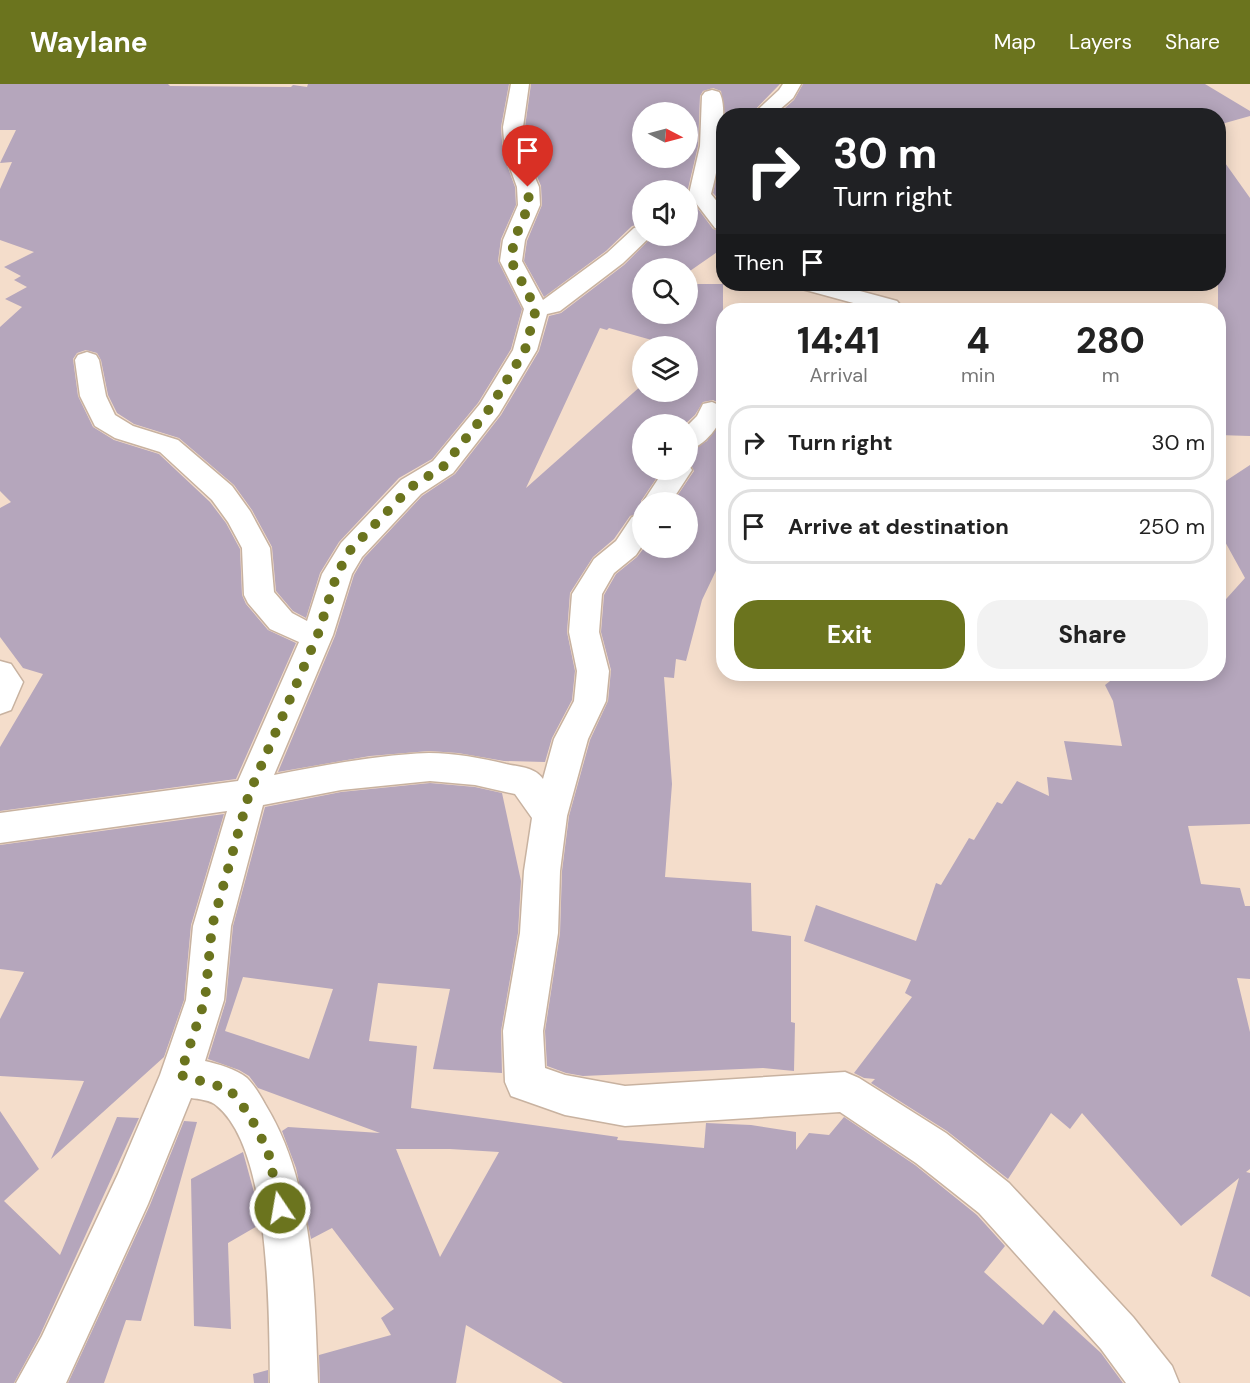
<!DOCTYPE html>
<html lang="en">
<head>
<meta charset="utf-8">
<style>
  :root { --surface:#fff; --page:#f2f2f2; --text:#222; --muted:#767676; --line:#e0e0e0; --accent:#6b741e }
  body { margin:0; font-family:"DM Sans",sans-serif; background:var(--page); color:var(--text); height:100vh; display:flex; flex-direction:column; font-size:22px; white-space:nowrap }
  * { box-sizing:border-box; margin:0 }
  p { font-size:20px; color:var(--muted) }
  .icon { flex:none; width:33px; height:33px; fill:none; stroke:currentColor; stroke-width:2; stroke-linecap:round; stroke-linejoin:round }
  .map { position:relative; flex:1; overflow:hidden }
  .panel { position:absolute; left:716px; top:219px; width:510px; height:378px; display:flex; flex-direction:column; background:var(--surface); border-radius:24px; box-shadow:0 3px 15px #0003 }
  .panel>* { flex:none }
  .banner { position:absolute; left:716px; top:24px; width:510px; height:183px; border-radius:24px; box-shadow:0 3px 15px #0003; background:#202124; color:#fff; overflow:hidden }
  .needle { width:39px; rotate:96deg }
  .tools { position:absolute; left:632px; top:18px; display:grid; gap:12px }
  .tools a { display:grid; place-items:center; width:66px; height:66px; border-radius:50%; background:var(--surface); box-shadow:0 3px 15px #0003; font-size:30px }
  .pin { position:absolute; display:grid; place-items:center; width:51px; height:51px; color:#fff; margin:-62px -26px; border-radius:50% 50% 50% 0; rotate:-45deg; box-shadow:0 0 6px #0007 }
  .pin .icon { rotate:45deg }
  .me { position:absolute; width:66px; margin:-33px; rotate:348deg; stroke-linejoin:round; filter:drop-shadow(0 0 4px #0008) }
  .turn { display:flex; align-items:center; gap:21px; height:126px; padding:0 18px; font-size:27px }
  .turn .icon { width:78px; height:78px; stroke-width:2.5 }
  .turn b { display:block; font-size:42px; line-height:51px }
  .then { display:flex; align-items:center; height:57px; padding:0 18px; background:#0003; gap:12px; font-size:22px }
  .eta { display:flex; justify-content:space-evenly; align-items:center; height:102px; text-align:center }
  .eta b { font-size:36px; font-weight:800; line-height:42px }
  .action { display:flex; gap:12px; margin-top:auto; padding:12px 18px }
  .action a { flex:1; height:69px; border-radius:24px; background:var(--accent); color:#fff; font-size:24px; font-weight:800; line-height:69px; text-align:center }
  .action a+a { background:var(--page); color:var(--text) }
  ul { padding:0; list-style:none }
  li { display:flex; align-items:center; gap:18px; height:75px; margin:0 12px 9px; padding:0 6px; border:3px solid var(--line); border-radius:24px }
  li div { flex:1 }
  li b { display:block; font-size:22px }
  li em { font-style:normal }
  header { display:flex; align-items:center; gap:36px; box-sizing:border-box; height:84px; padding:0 30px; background:var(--accent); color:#fff }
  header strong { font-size:28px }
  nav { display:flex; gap:33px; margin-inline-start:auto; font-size:21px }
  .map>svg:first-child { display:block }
  .building { fill:#b5a6bc; fill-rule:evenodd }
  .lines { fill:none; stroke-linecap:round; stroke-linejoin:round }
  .street-casing { stroke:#c8b2a0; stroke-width:3 }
  .street { fill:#fff; fill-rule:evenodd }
  .route { stroke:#6b741e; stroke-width:10; stroke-dasharray:0 18 }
</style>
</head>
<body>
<header>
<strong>Waylane</strong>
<nav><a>Map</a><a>Layers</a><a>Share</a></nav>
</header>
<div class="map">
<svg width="1250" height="1299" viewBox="0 0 1250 1299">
  <rect width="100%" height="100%" fill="#f4ddcb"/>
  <path class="building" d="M0 0H168L170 2 291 3 293 1 307 3 308 0H509L501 43 503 70 515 103 516 121 501 155 498 177 522 225 511 265 478 319 432 375 399 394 339 458 320 489 306 534 293 527 276 507 272 463 252 426 234 401 179 354 134 340 117 329 108 311 101 276 97 269 86 266 77 269 73 275 78 312 93 343 114 356 159 370 210 418 226 439 240 465 242 511 246 520 268 546 296 559 236 695 0 727V663L43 590 23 584 0 553V424L11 418 0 407V243L22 223 5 215 27 203 14 196 21 192 4 183 34 168 0 156V105L12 78 0 79 16 46H0Z
    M531 0H780L749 32H725L721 7 713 4 703 7 700 12 698 62 687 109V106H642V140L632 142 606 167 544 213 524 177 527 157 542 121 541 102 527 69 525 43ZM642 28H687V74H642Z
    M803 0H1205L1250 27V32L1218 41V32H776L794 16Z
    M723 62V117H720L713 109Z
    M1218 69 1250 114V352L1218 351Z
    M687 110 713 145 723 148V164L687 189V184H642V230H687V200H723V321L713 316 703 318 695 331 685 340H642V386H662L641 417 642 428 630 432 614 455 593 473 570 509 567 548 575 587 572 616 552 654 545 678 504 677 458 669 429 667 370 672 278 688 335 552 354 491 364 474 422 412 455 390 501 331 539 267 549 232 561 229 624 181 653 152H687ZM600 244 607 246 609 244 673 262H687V308H642V301L526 404Z
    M723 334V472L702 516 686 577 676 575 674 594 664 593 672 700 665 793 751 799 752 847 791 852V938L795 939 794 987 763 984 583 992 566 989 547 982 545 947 560 849 562 787 569 732 590 656 608 617 611 586 601 548 604 511 616 490 637 473 644 464H687V418H673L694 387 690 379 687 378V369L707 357Z
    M1250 381V740L1188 742 1201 800 1240 804 1245 822H1250V895L1237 894 1250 948V1085L1246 1088 1250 1089V1213L1211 1192 1239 1094 1181 1142 1082 1029 1070 1045 1051 1029 1008 1095 947 1047 871 999 875 995 864 994 854 989 912 913 905 909 911 896 804 857 816 821 916 857 936 799 941 801 969 754 974 756 997 718 1002 720 1017 697 1049 712 1047 693 1072 696 1064 657 1122 662 1113 617 1105 601 1119 590H1218V524L1245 494 1218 445V402Z
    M430 699 475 703 502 709 521 797 518 849 501 947 502 989 433 985 450 905 378 899 369 957 417 962 411 1024 618 1053 617 1056 704 1064 706 1039 751 1041 796 1048V1066L809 1049 829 1051 844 1033 915 1081 977 1131 1005 1162 984 1188 1043 1241 1054 1226 1101 1269 1123 1299H563L466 1241 456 1299H320L319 1271 391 1251 381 1234 394 1225 332 1144 311 1155 296 1084 282 1047 288 1043 380 1049 258 1004 249 992 239 986 208 975 226 917 233 842 265 723 341 708ZM243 893 333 905 309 975 225 947ZM396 1065H450L499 1068 440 1173Z
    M224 730 191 841 184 916 164 973 51 1075 84 997 0 992V935L24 888 0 885V761Z
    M0 1027 39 1085 4 1117 60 1171 117 1033 139 1034 40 1251 14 1299H0Z
    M184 1037 197 1038 141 1237 126 1236 104 1299H68L150 1121Z
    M243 1068 255 1112 259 1141 228 1159 231 1245 194 1242 191 1095Z
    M268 1286V1299H254L253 1290Z"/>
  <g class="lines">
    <defs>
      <path id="street" d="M511 0H529L523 43 525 70 539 103 540 121 525 156 522 177 543 216 607 169 634 144 642 142V152H651L623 179 560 227 547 230 537 266 499 330 453 389 421 410 362 473 352 490 333 551 274 691C325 681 377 671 429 669 455 669 481 674 506 680 520 683 535 683 543 695L554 655 574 617 577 587 569 548 572 510 594 475 616 457 632 433 642 430V462L636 471 614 489 602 510 599 548 609 587 606 617 588 655 567 732 560 787 558 849 543 947 545 984 565 991 625 1002 845 988 859 994 946 1049 1009 1099 1133 1233 1172 1282 1179 1299H1126L1101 1265 979 1129 916 1079 840 1028 625 1042 565 1031 511 1012 505 998 503 947 520 849 524 787 532 734 515 710 475 701 430 697 341 706 263 721 231 842 224 916 205 977C218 980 236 985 247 994 254 1001 260 1011 265 1020 315 1101 314 1207 318 1299H270C269 1233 271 1066 217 1022 211 1016 199 1015 191 1014L148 1120 66 1299H16L42 1252 118 1090 160 991 186 916 193 842 227 727 0 759V729L238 697 299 558 270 545 248 519 244 511 242 464 228 438 212 416 160 368 115 354 95 342 80 312 75 276 78 271 87 268 96 271 99 276 106 312 115 331 133 342 178 356 232 402 250 427 270 464 274 508 292 529 307 537 322 490 341 459 401 396 433 377 480 320 513 266 524 225 500 177 503 156 518 121 517 103 505 70 503 43Z
        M783 0H801L793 14 772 32H751L779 6Z
        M712 6 719 8C730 24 717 90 711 110L723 125V146L715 144 689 110 700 62 702 12 705 8Z
        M798 200H834L897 217 901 222 898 226H879L802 205Z
        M712 318 723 323C723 341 704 362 687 367V342L697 332 703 320Z
        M688 380 692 386 671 418H643L664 386H687Z
        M0 577 11 580 23 598 11 626 0 630Z"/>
    </defs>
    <use href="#street" class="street-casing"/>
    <use href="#street" class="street"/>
  </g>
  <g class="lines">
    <path class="route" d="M280 1124 268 1067 249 1030 229 1005 180 991 205 916 212 842 249 710 318 550 337 490 351 465 411 403 443 383 490 324 525 266 536 225 511 177 514 156 529 121 528 103"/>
  </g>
</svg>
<div class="tools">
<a><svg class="needle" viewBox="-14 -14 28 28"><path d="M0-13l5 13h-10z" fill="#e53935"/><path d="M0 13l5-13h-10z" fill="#767676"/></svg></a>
<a><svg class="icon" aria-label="sound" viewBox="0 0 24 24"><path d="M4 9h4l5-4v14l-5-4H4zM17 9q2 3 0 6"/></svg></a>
<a><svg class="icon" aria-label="search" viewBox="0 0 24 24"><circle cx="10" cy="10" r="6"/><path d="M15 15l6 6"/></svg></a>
<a><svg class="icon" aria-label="layers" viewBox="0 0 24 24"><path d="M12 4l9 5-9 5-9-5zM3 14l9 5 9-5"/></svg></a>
<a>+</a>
<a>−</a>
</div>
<div class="pin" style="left:528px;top:103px;background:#d93025"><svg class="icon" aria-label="arrive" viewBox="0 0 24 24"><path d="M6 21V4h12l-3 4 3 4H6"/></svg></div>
<svg class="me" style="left:280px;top:1124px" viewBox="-20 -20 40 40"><circle r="17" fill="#6b741e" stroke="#fff" stroke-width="3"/><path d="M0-11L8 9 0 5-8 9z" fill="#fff"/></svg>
<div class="banner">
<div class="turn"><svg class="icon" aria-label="right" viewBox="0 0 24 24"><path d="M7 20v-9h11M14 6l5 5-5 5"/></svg><div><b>30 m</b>Turn right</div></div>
<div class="then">Then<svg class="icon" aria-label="arrive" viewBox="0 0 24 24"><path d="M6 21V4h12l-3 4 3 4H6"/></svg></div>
</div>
<section class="panel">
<div class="eta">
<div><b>14:41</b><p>Arrival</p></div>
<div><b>4</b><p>min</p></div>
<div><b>280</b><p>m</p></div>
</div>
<ul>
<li><svg class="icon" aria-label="right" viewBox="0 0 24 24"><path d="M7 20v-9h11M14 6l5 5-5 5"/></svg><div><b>Turn right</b></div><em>30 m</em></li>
<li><svg class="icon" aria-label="arrive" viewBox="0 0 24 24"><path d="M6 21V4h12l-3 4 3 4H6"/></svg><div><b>Arrive at destination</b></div><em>250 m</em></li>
</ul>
<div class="action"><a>Exit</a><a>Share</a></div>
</section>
</div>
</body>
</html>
